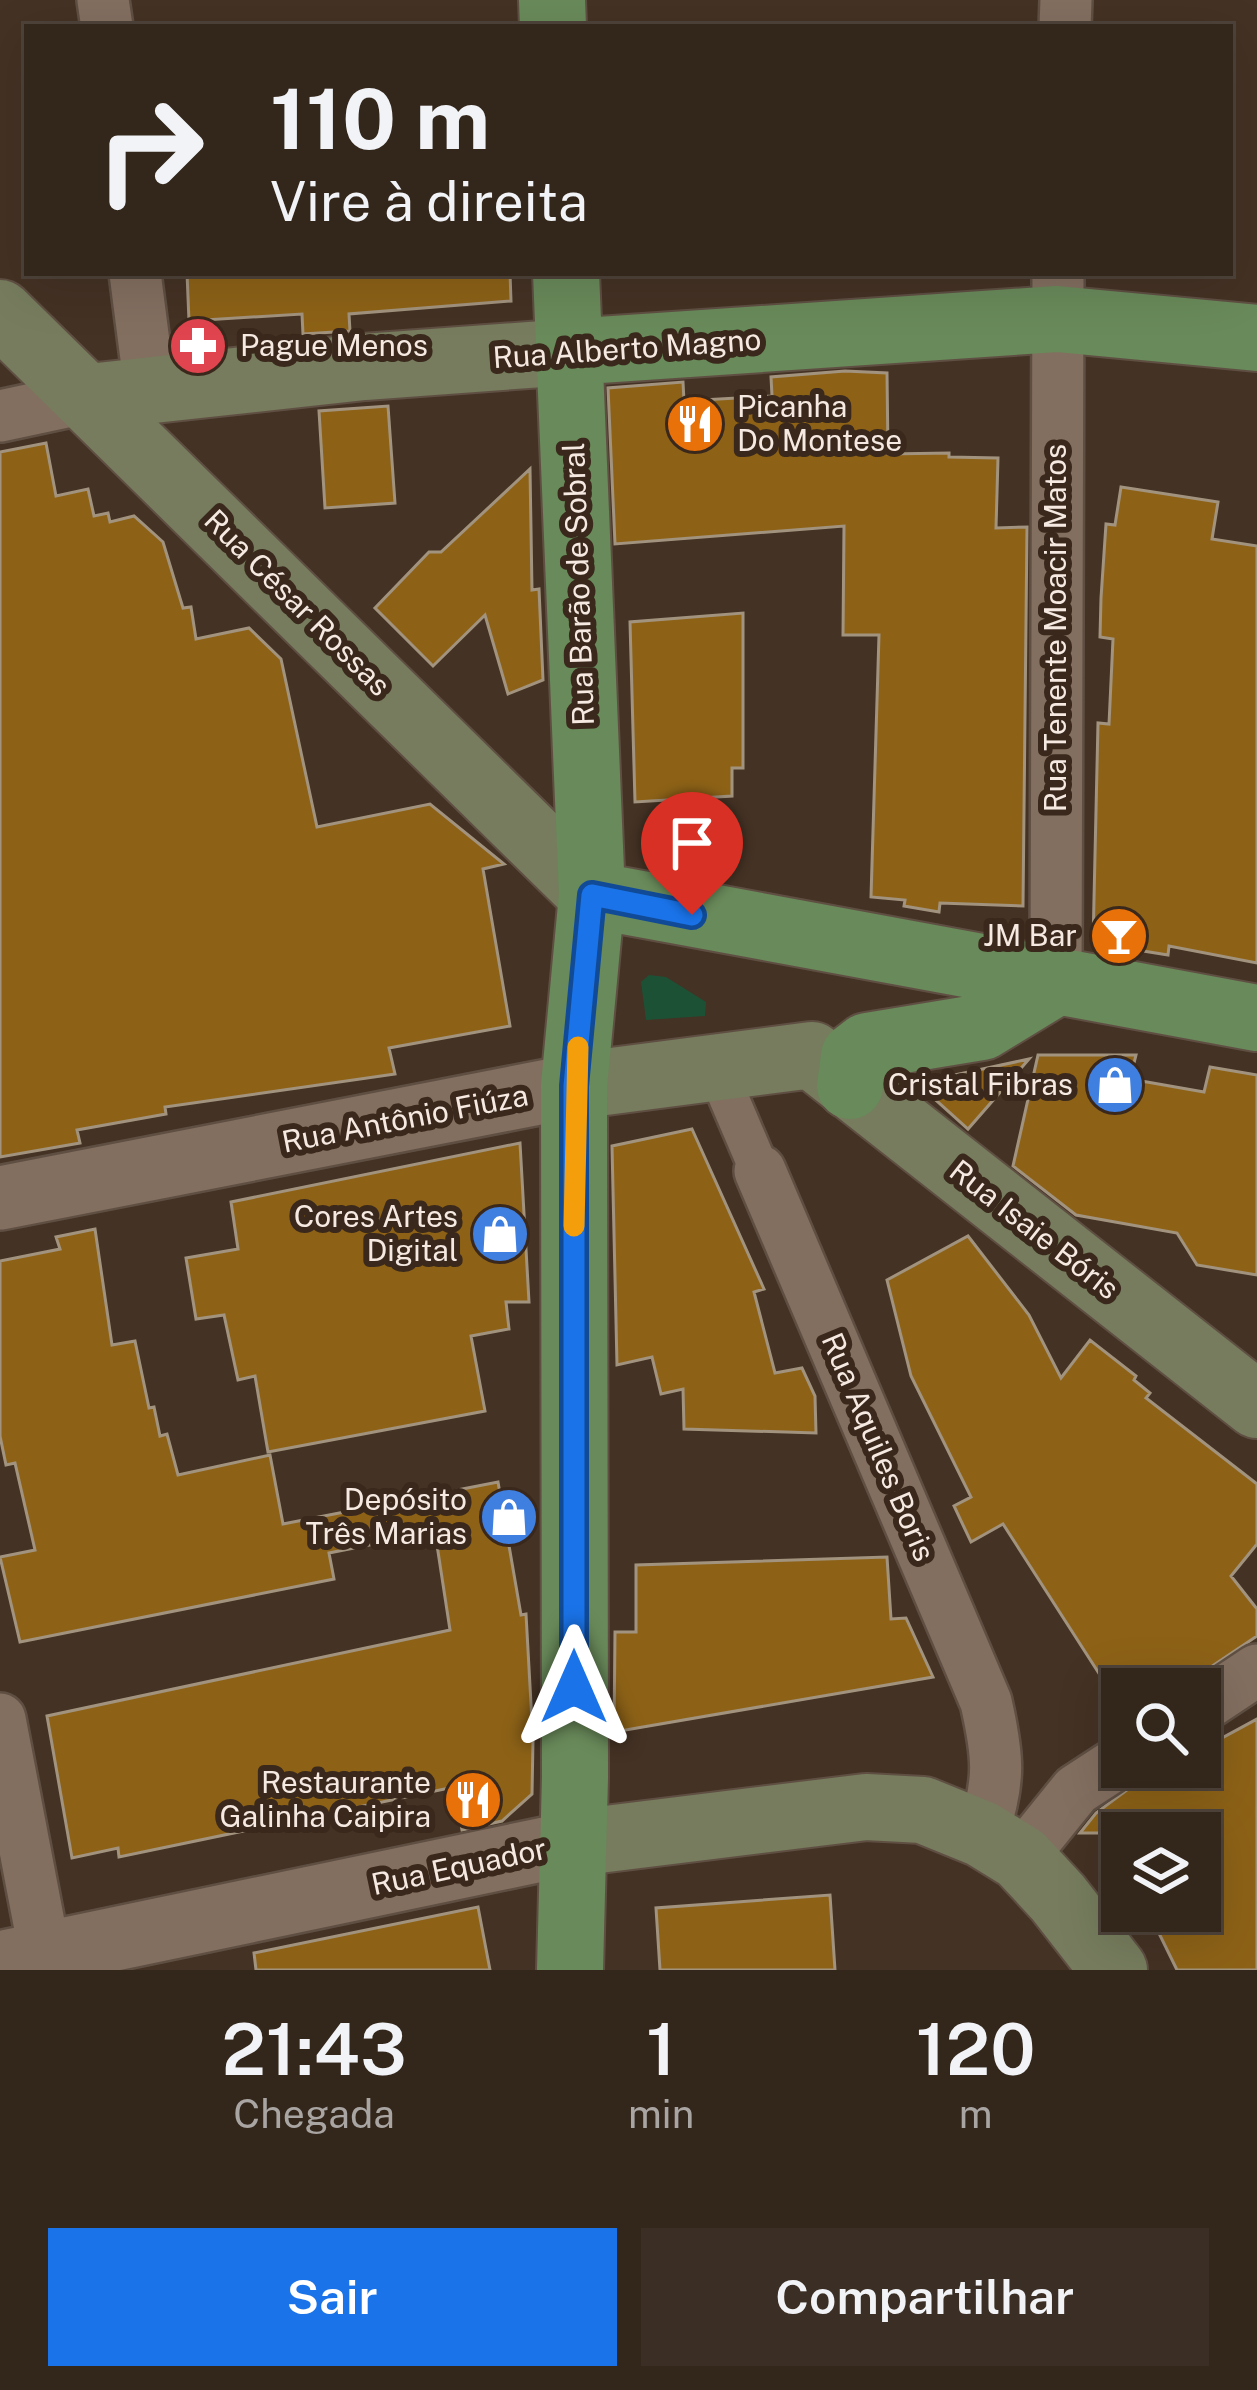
<!DOCTYPE html>
<html lang="pt">
<head>
<meta charset="utf-8">
<style>
  :root { --surface:#33261b; --page:#3b2e24; --text:#f1f3f6; --muted:#a9a5a3; --line:#4e433a; --accent:#1a73e8 }
  body { margin:0; font-family:"Public Sans",sans-serif; background:var(--page); color:var(--text); height:100vh; display:flex; flex-direction:column; font-size:45px; white-space:nowrap }
  * { box-sizing:border-box; margin:0 }
  p { font-size:39px; color:var(--muted) }
  .icon { flex:none; width:66px; height:66px; fill:none; stroke:currentColor; stroke-width:2; stroke-linecap:round; stroke-linejoin:round }
  .map { position:relative; height:1970px; overflow:hidden }
  .sheet { display:flex; flex-direction:column; background:var(--surface); flex:1 }
  .sheet>* { flex:none }
  .banner { position:absolute; left:24px; top:24px; width:1209px; height:252px; border-radius:0px; box-shadow:0 12px 48px #0002,0 0 0 3px var(--line); background:#33261b; color:var(--text); overflow:hidden }
  .buttons { position:absolute; left:1101px; top:1668px; display:grid; gap:24px }
  .buttons a { display:grid; place-items:center; width:120px; height:120px; border-radius:0px; background:var(--surface); box-shadow:0 12px 48px #0002,0 0 0 3px var(--line); font-size:60px }
  .pin { position:absolute; display:grid; place-items:center; width:102px; height:102px; color:#fff; margin:-123px -51px; border-radius:50% 50% 50% 0; rotate:-45deg; box-shadow:0 0 12px #0007 }
  .pin .icon { rotate:45deg }
  .me { position:absolute; width:132px; margin:-66px; rotate:0deg; stroke-linejoin:round; filter:drop-shadow(0 0 9px #0008) }
  .turn { display:flex; align-items:center; gap:42px; height:252px; padding:0 48px; font-size:54px }
  .turn .icon { width:156px; height:156px; stroke-width:2.5 }
  .turn b { display:block; font-size:84px; line-height:102px }
  .eta { display:flex; justify-content:space-evenly; align-items:center; height:204px; text-align:center }
  .eta b { font-size:72px; font-weight:600; line-height:84px }
  .primary-button { display:flex; gap:24px; margin-top:auto; padding:24px 48px }
  .primary-button a { flex:1; height:138px; border-radius:0px; background:var(--accent); color:#fff; font-size:48px; font-weight:600; line-height:138px; text-align:center }
  .primary-button a+a { background:var(--page); color:var(--text) }
  .map>svg:first-child { display:block }
  .green { fill:#1d5135 }
  .building { fill:#8d6217; stroke:#a2937e; stroke-width:3 }
  .lines { fill:none; stroke-linecap:round; stroke-linejoin:round }
  .pedestrian-casing { stroke:#5f4f43; stroke-width:44 }
  .minor-casing { stroke:#5f4f43; stroke-width:56 }
  .tertiary-casing { stroke:#5f4f43; stroke-width:68 }
  .secondary-casing { stroke:#5f4f43; stroke-width:70 }
  .primary-casing { stroke:#5f4f43; stroke-width:70 }
  .pedestrian { stroke:#836f60; stroke-width:39 }
  .minor { stroke:#836f60; stroke-width:51 }
  .tertiary { stroke:#836f60; stroke-width:63 }
  .secondary { stroke:#767c5d; stroke-width:66 }
  .primary { stroke:#698a5a; stroke-width:66 }
  .route-casing { stroke:#114b97; stroke-width:30 }
  .route { stroke:#1a73e8; stroke-width:21 }
  .slow { stroke:#f59e0b; stroke-width:21 }
  .labels { text-anchor:middle; stroke-width:12; stroke-linejoin:round; paint-order:stroke }
  .poi-label { font-size:30px; fill:#f5e9e1; stroke:#39281b; text-anchor:end }
  .street-label { font-size:30px; fill:#f5e9e1; stroke:#39281b }
</style>
</head>
<body>
<div class="map">
<svg width="1257" height="1970" viewBox="0 0 1257 1970">
  <rect width="100%" height="100%" fill="#443224"/>
  <path class="green" d="M649 975 666 977 706 1002 705 1016 646 1020 641 982Z"/>
  <path class="building" d="M187 273H510L511 301 349 314 350 331 303 334 302 314 189 321Z
    M845 371 887 373 888 454 949 453V457L998 458 996 528 1027 527 1023 906 940 903 939 912 904 906 905 900 871 897 879 635H843L844 526 615 544 608 388 683 382 684 401 772 396 771 377Z
    M388 406 395 503 325 508 319 411Z
    M46 443 56 496 88 489 94 516 108 513 110 522 134 516 163 542 183 608 191 607 196 639 249 628 281 659 317 827 430 804 504 864 483 869 510 1026 389 1048 395 1074 165 1107 166 1114 77 1130 80 1143 0 1157V452Z
    M530 469 532 590 539 589 543 680 508 694 485 615 433 666 375 608 429 552H441Z
    M1121 487 1218 502 1212 539 1257 546V963L1169 946 1168 955 1093 943 1098 723 1109 724 1113 639 1100 637 1101 598 1106 524 1115 525Z
    M743 613V768H732V796L635 802 630 622Z
    M1038 1055H1136L1130 1079 1204 1092 1210 1067 1257 1075V1275L1197 1265 1177 1233 1076 1215 1013 1166Z
    M1029 1059 968 1129 917 1083Z
    M692 1129 764 1289 754 1292 775 1373 802 1368 815 1396 816 1433 684 1429 683 1389 661 1394 652 1357 617 1365 612 1146Z
    M520 1143 529 1302H506L509 1329 471 1336 485 1411 268 1452 255 1376 238 1380 224 1315 196 1319 186 1258 238 1249 231 1202Z
    M95 1229 112 1345 135 1341 149 1408 154 1407 160 1436 167 1434 178 1475 270 1455 283 1524 498 1482 521 1615 526 1614 533 1740 532 1794 502 1821 462 1830 454 1787 119 1857 118 1848 72 1858 47 1716 450 1630 435 1532 329 1553 334 1579 20 1642 0 1557 35 1550 15 1463 6 1465 0 1436V1261L60 1249 56 1237Z
    M968 1236 1029 1315 1061 1378 1090 1340 1136 1376 1134 1380 1150 1393 1146 1398 1257 1484V1544L1231 1576 1257 1609V1636L1178 1689H1109L1003 1524 971 1542 954 1506 971 1497 911 1376 887 1280Z
    M887 1557 891 1619 906 1618 933 1677 614 1732 615 1632H636V1565Z
    M1257 1719V1970H1177L1148 1911H1200V1833H1080L1096 1813 1147 1775 1162 1767 1164 1771 1200 1767V1750Z
    M830 1895 835 1970H660L656 1908Z
    M478 1907 490 1970H256L254 1953Z"/>
  <g class="lines">
    <defs>
      <path id="pedestrian" d="M716 1068 760 1171"/>
      <path id="minor" d="M103 0 107 27
        M1065 27 1066 0
        M135 273 150 389
        M0 416 89 397
        M1056 982 1058 273
        M760 1171 986 1702C998 1755 1001 1781 982 1834
        M1200 1708 1257 1670
        M0 1719 48 1970
        M1021 1858 1076 1790 1122 1760"/>
      <path id="tertiary" d="M0 1198 574 1086
        M0 1963 574 1843"/>
      <path id="secondary" d="M0 313 592 895
        M89 397 364 367 570 352
        M574 1086 812 1055 1257 1405
        M574 1843 866 1807 923 1810 982 1834 1021 1858 1058 1898 1114 1970"/>
      <path id="primary" d="M552 0 553 27
        M566 273 592 895 574 1086 575 1777 570 1970
        M570 352 1057 319 1257 338
        M592 895 1257 1018
        M850 1086 854 1056 867 1046 982 1027 1056 982"/>
    </defs>
    <use href="#pedestrian" class="pedestrian-casing"/>
    <use href="#minor" class="minor-casing"/>
    <use href="#tertiary" class="tertiary-casing"/>
    <use href="#secondary" class="secondary-casing"/>
    <use href="#primary" class="primary-casing"/>
    <use href="#pedestrian" class="pedestrian"/>
    <use href="#minor" class="minor"/>
    <use href="#tertiary" class="tertiary"/>
    <use href="#secondary" class="secondary"/>
    <use href="#primary" class="primary"/>
  </g>
  <g class="lines">
    <defs>
      <path id="route" d="M574 1687V1086L592 895 692 915"/>
    </defs>
    <use href="#route" class="route-casing"/>
    <use href="#route" class="route"/>
    <path class="slow" d="M574 1226 578 1047"/>
  </g>
  <defs>
    <symbol id="pharmacy-disc" viewBox="-11 -11 22 22"><circle r="9.5" fill="#e0444e" stroke="#39281b"/><path d="M-2-6h4v4h4v4h-4v4h-4v-4h-4v-4h4Z" fill="#fff"/></symbol>
    <symbol id="restaurant-disc" viewBox="-11 -11 22 22"><circle r="9.5" fill="#e8710a" stroke="#39281b"/><path d="M-5-6h1v4h1v-4h1v4h1v-4h1v5L-1.5 .5V6h-2V.5L-5-1ZM5-6V6H3V1.5H1.5Q1.5-4 5-6Z" fill="#fff"/></symbol>
    <symbol id="bar-disc" viewBox="-11 -11 22 22"><circle r="9.5" fill="#e8710a" stroke="#39281b"/><path d="M-6-5H6L.8 .8V4.5H3.5V6h-7V4.5H-.8V.8Z" fill="#fff"/></symbol>
    <symbol id="shop-disc" viewBox="-11 -11 22 22"><circle r="9.5" fill="#3f7fe0" stroke="#39281b"/><path d="M-5-2.5h2.3a2.7 3.5 0 0 1 5.4 0H5L5.5 6h-11ZM-1.5-2.5h3a1.5 2.3 0 0 0-3 0Z" fill="#fff"/></symbol>
  </defs>
  <g fill-rule="evenodd">
    <use href="#pharmacy-disc" x="165" y="313" width="66" height="66"/>
    <use href="#restaurant-disc" x="662" y="391" width="66" height="66"/>
    <use href="#bar-disc" x="1086" y="903" width="66" height="66"/>
    <use href="#shop-disc" x="1082" y="1052" width="66" height="66"/>
    <use href="#shop-disc" x="467" y="1201" width="66" height="66"/>
    <use href="#shop-disc" x="476" y="1484" width="66" height="66"/>
    <use href="#restaurant-disc" x="440" y="1767" width="66" height="66"/>
  </g>
  <g class="labels">
    <g class="poi-label">
      <text x="240" y="356" text-anchor="start">Pague Menos</text>
      <text x="737" y="417" text-anchor="start">Picanha<tspan x="737" dy="34">Do Montese</tspan></text>
      <text x="1077" y="946">JM Bar</text>
      <text x="1073" y="1095">Cristal Fibras</text>
      <text x="458" y="1227">Cores Artes<tspan x="458" dy="34">Digital</tspan></text>
      <text x="467" y="1510">Depósito<tspan x="467" dy="34">Três Marias</tspan></text>
      <text x="431" y="1793">Restaurante<tspan x="431" dy="34">Galinha Caipira</tspan></text>
    </g>
    <g class="street-label">
      <text transform="translate(627 349) rotate(-4)" y="10">Rua Alberto Magno</text>
      <text transform="translate(579 584) rotate(-92)" y="10">Rua Barão de Sobral</text>
      <text transform="translate(297 603) rotate(45)" y="10">Rua César Rossas</text>
      <text transform="translate(1056 628) rotate(-90)" y="10">Rua Tenente Moacir Matos</text>
      <text transform="translate(405 1119) rotate(-11)" y="10">Rua Antônio Fiúza</text>
      <text transform="translate(1034 1230) rotate(38)" y="10">Rua Isaie Bóris</text>
      <text transform="translate(878 1447) rotate(67)" y="10">Rua Aquiles Boris</text>
      <text transform="translate(459 1867) rotate(-12)" y="10">Rua Equador</text>
    </g>
  </g>
</svg>
<div class="buttons">
<a><svg class="icon" aria-label="search" viewBox="0 0 24 24"><circle cx="10" cy="10" r="6"/><path d="M15 15l6 6"/></svg></a>
<a><svg class="icon" aria-label="layers" viewBox="0 0 24 24"><path d="M12 4l9 5-9 5-9-5zM3 14l9 5 9-5"/></svg></a>
</div>
<div class="pin" style="left:692px;top:915px;background:#d93025"><svg class="icon" aria-label="arrive" viewBox="0 0 24 24"><path d="M6 21V4h12l-3 4 3 4H6"/></svg></div>
<svg class="me" style="left:574px;top:1687px" viewBox="-20 -20 40 40"><path d="M0-17L14 15 0 8-14 15z" fill="#1a73e8" stroke="#fff" stroke-width="4"/></svg>
<div class="banner">
<div class="turn"><svg class="icon" aria-label="right" viewBox="0 0 24 24"><path d="M7 20v-9h11M14 6l5 5-5 5"/></svg><div><b>110 m</b>Vire à direita</div></div>
</div>
</div>
<section class="sheet">
<div class="eta">
<div><b>21:43</b><p>Chegada</p></div>
<div><b>1</b><p>min</p></div>
<div><b>120</b><p>m</p></div>
</div>
<div class="primary-button"><a>Sair</a><a>Compartilhar</a></div>
</section>
</body>
</html>
